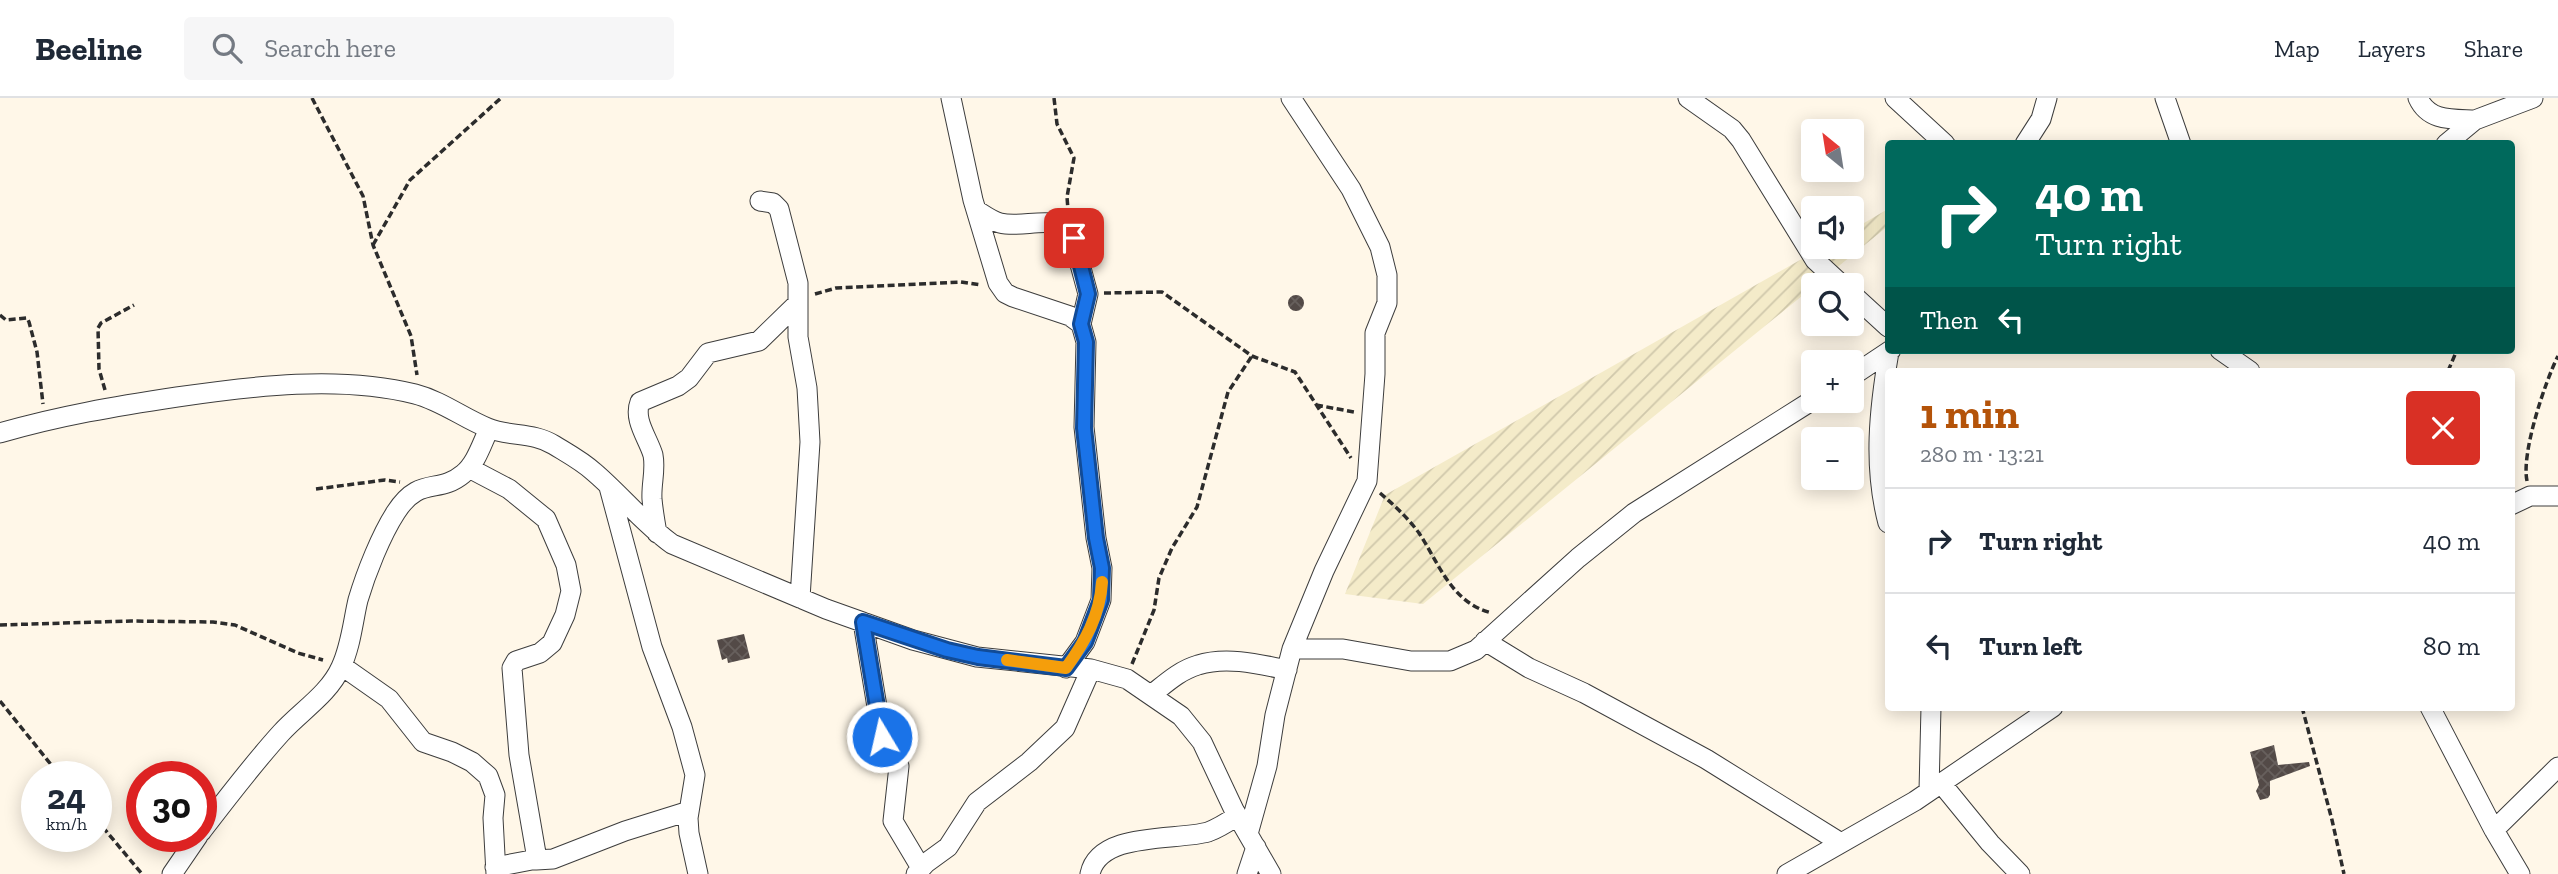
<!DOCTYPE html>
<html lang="en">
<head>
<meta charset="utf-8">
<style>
  :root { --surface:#fff; --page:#f6f6f7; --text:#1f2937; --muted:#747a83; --line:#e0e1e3; --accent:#b45309 }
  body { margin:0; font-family:"Zilla Slab",serif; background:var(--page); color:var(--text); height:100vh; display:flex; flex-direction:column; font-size:26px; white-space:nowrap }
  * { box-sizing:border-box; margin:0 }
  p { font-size:23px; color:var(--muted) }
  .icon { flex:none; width:38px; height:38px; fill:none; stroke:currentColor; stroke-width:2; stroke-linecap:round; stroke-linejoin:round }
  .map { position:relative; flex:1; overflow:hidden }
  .drawer { position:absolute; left:1885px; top:270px; width:630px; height:343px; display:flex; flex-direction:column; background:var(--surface); border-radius:7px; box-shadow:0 4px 18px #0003 }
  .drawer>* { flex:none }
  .top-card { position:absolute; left:1885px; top:42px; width:630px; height:214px; border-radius:7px; box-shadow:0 4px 18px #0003; background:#00695c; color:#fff; overflow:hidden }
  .needle { width:46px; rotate:330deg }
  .tools { position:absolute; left:1801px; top:21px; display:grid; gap:14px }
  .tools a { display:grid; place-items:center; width:63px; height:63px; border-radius:7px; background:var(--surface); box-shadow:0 4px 18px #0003; font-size:35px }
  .speed { position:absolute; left:21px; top:663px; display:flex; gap:14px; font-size:35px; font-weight:700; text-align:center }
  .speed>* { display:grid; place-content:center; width:91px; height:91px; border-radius:50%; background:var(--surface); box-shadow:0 4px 18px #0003; line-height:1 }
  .speed small { font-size:18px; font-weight:400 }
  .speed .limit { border:10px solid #d22; background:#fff; color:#111 }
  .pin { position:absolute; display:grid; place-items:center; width:60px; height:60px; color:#fff; margin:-30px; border-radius:14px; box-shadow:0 4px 10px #0006 }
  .me { position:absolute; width:77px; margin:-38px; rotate:351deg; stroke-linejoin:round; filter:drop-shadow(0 0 5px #0008) }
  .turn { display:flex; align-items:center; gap:24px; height:147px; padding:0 35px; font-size:32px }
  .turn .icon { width:91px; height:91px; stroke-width:2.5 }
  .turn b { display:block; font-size:49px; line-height:60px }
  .then { display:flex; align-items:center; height:66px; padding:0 35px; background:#0003; gap:14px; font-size:26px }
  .round { display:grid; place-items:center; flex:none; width:74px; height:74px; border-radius:7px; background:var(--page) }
  .summary { display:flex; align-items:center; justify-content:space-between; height:119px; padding:0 35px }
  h1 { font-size:42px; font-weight:800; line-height:52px; color:var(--accent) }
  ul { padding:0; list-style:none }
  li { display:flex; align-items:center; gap:21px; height:105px; padding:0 35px; border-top:2px solid var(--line) }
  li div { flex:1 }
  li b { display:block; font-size:26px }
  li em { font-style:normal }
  header { display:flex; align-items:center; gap:42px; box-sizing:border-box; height:98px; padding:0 35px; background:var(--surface); border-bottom:2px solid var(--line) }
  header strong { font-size:33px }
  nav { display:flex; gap:38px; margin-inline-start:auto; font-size:24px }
  .search { width:490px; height:63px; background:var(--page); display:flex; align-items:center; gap:18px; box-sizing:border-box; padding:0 24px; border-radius:7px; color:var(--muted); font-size:26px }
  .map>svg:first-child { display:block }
  .farmland { fill:url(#farmland-furrows) }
  .building { fill:url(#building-cross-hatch) }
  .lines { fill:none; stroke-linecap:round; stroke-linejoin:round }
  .minor-casing { stroke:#3d3d3d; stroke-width:21 }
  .path { stroke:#2c2c2c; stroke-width:3.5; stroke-dasharray:7 3.5; stroke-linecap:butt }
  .minor { stroke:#fff; stroke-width:19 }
  .route-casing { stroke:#114b97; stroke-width:18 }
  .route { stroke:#1a73e8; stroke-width:12 }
  .slow { stroke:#f59e0b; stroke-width:12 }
</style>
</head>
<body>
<header>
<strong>Beeline</strong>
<div class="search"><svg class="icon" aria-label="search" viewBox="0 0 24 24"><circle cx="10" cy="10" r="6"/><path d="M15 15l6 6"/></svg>Search here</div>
<nav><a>Map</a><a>Layers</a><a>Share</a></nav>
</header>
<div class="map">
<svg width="2558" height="776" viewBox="0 0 2558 776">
  <defs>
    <pattern id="farmland-furrows" width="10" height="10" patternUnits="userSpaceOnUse" patternTransform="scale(1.75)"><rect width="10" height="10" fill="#f4ebc9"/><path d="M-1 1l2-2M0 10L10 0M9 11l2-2" fill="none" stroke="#d0c8ab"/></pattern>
    <pattern id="building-cross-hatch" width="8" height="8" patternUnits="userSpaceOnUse" patternTransform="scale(1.75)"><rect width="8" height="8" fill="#534a47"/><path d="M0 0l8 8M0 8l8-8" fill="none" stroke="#67605d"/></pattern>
  </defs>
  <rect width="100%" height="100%" fill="#fff7e8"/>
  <path class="farmland" d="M1888 111V128L1423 506 1345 496 1385 397 1823 149H1852V132Z"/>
  <path class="building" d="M1288 205a8 8 0 1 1 16 0a8 8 0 1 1-16 0Z
    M744 536 750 560 728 565 727 560 722 562 717 542Z
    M2274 647 2278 667 2309 664 2310 668 2270 683V697L2268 700 2260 702 2256 693 2259 687 2250 654Z"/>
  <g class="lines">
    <defs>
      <path id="minor" d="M951 0 973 102 998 185 1005 195 1013 199 1070 218 1081 226 1086 244 1084 329 1096 440 1102 470 1101 502 1085 544 1066 570
        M1688 0 1732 31 1741 42 1815 162 1842 187
        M1895 0 1945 46
        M2165 0 2181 46
        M2418 0C2429 24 2453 21 2475 22
        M2025 46 2041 21 2047 0
        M2446 46 2475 22 2533 0
        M760 103 773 105 779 111 798 185V239L807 290 810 344 800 500
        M976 112C984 117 992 123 1000 125 1023 131 1051 116 1071 133L1088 196 1081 226
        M1852 196 1888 229
        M2220 252 2250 273
        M1852 278 1891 252
        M0 335C58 318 117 308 177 299 253 288 340 277 415 296 442 303 463 320 488 330 510 339 533 334 554 347 567 355 582 363 594 374 621 397 643 425 672 446L826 511 913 542 977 559 1091 571 1127 581 1181 618 1202 644 1234 712 1271 776
        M469 370 509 391 546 421 566 467 571 493 565 517 552 545 540 555 516 563 512 570 519 657 537 761 495 769
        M609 389 652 549 682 629 695 677 688 720 689 735 698 776
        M2511 407 2530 398H2558
        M1888 425C1873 369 1879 311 1889 254
        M657 435C655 424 653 412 652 401 651 386 656 372 653 357 648 340 633 322 640 304L678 288 689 280 708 255 759 243 798 205
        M863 524 882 639 899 668 893 723 921 770
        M1485 543 1529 570 1584 595 1706 661 1841 745
        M1292 551H1343L1411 563H1450L1476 552 1578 460 1634 415 1813 302
        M342 568 389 601 423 644 452 654 472 664 488 678 495 697 493 720 496 776
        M1151 597C1165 586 1180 572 1198 567 1226 558 1259 566 1287 572
        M2430 609 2494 732 2520 776
        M1941 685 1990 745 2020 776
        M1929 693 1931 609
        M2494 732 2558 669
        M201 734C227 700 252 667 281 635 301 613 329 596 341 569 351 548 353 523 358 502 366 475 381 437 396 414 420 377 438 397 463 376 476 366 482 345 489 331
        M1248 736 1267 668 1275 617 1292 551 1324 473 1367 383 1375 276V235L1387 205V177L1380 149 1351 91 1291 0
        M536 762 553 761 625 733 689 713
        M172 776 198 738
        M916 776 926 765 948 749 977 704 1029 664 1065 630 1091 571
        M1090 776C1099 733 1176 743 1208 734 1219 730 1228 724 1237 718
        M1247 776 1256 749
        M1787 776 1915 703 2053 609"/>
    </defs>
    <use href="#minor" class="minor-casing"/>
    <path class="path" d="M312 0 363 98 373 147 411 238 417 277
      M1054 0 1057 26 1074 60 1067 99 1068 112
      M373 147 410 82 501 0
      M1104 195 1162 194 1252 258 1295 274 1351 360
      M815 196 836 190 961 184 981 187
      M0 217 6 222 27 220 29 224 37 254 43 306
      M2448 273 2457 252
      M105 292 99 271 98 230 101 225 134 207
      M1316 307 1354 314
      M2527 383C2521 355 2545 284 2558 258
      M316 391 385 382 400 384
      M1380 395C1394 407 1408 420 1419 435 1439 465 1451 505 1492 515
      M0 527 131 523 213 524 235 527 298 555 323 562
      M1132 566 1154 512 1159 480 1172 450 1197 409 1228 294 1252 258
      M0 603 61 679
      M2302 609 2332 722 2344 776
      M96 721 142 776"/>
    <use href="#minor" class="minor"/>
  </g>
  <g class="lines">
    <defs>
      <path id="route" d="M882 639 863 524 947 552 978 559 1066 570 1085 544 1101 502 1102 470 1096 440 1084 330 1086 244 1081 226 1088 196 1074 140"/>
    </defs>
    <use href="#route" class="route-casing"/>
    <use href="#route" class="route"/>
    <path class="slow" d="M1007 562 1066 570C1085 544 1100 517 1102 484"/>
  </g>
</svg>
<div class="tools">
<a><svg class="needle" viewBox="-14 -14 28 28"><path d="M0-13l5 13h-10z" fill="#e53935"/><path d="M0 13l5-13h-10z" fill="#747a83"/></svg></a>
<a><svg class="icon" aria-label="sound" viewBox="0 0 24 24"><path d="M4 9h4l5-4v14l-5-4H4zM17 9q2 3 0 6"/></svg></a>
<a><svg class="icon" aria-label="search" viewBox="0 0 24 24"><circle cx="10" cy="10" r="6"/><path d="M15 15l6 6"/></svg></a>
<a>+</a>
<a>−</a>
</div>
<div class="speed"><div>24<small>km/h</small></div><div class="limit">30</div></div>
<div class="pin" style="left:1074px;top:140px;background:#d93025"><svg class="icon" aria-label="arrive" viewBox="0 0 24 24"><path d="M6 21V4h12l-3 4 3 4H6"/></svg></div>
<svg class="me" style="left:882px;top:639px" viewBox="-20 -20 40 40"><circle r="17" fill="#1a73e8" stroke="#fff" stroke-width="3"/><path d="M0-11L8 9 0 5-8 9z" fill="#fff"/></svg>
<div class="top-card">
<div class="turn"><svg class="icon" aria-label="right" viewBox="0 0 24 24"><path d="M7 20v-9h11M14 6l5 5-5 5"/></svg><div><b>40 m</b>Turn right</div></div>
<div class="then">Then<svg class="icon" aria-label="left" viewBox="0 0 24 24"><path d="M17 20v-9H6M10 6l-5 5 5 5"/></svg></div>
</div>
<section class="drawer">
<div class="summary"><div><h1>1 min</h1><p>280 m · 13:21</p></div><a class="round" style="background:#d93025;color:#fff"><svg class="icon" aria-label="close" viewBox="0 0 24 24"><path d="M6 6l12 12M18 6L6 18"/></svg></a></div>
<ul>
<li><svg class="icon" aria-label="right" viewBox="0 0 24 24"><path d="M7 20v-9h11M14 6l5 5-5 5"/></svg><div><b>Turn right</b></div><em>40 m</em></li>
<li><svg class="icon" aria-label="left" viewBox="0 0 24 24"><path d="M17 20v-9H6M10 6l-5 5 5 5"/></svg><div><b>Turn left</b></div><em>80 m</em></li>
</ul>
</section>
</div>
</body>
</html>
